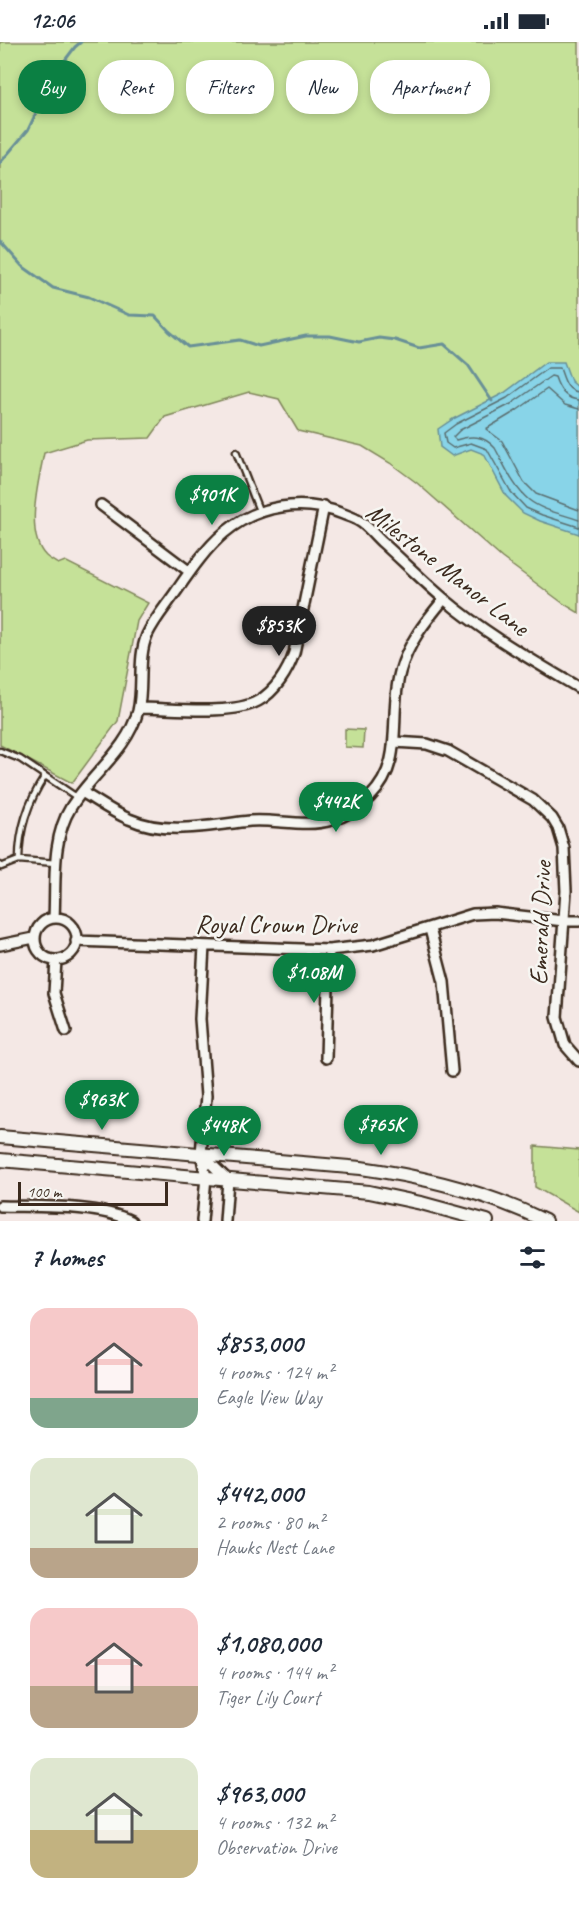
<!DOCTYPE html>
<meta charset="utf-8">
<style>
:root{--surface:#fff;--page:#f6f6f7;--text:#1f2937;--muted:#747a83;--accent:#0b8043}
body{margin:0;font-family:Caveat,sans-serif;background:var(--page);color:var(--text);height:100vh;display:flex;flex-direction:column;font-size:22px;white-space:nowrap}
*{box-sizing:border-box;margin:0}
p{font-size:20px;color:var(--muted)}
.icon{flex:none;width:33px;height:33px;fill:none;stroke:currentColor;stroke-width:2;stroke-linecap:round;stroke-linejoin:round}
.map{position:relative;height:1179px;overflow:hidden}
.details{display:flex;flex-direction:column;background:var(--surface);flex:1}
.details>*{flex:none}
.hud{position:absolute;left:18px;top:18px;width:543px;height:54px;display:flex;gap:12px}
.scale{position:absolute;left:18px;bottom:15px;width:150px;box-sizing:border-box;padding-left:6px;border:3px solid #3b2a1e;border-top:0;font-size:16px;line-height:21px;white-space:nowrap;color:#3b2a1e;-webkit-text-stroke:4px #f6f6f2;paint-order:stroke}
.price{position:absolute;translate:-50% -51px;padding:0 14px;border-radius:21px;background:var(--accent);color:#fff;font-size:20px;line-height:39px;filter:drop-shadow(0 2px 3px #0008)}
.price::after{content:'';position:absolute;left:50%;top:36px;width:18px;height:14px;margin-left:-9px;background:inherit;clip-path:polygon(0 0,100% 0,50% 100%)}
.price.active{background:#222;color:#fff}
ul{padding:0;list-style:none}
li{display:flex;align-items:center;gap:18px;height:150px;padding:0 30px}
li span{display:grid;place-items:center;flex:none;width:168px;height:120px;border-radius:18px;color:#555}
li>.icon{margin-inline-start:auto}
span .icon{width:72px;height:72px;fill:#fffc;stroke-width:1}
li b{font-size:26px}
h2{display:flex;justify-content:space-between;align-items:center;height:72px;padding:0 30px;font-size:26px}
.pill{padding:0 21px;border-radius:24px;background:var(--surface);box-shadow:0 3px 9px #0003;font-size:21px;line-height:54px}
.pill.active{background:var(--accent);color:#fff}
.status{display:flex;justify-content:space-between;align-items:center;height:42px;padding:0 30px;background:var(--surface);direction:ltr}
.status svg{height:16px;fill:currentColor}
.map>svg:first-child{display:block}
</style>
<div class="status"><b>12:06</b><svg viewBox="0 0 49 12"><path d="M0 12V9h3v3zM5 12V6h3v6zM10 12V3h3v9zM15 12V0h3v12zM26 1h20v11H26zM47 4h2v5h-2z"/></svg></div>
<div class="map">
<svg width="579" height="1179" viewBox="0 0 579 1179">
<rect width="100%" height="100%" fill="#f4e8e5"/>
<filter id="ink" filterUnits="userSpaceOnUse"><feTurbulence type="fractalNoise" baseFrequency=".0167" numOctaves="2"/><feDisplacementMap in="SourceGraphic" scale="12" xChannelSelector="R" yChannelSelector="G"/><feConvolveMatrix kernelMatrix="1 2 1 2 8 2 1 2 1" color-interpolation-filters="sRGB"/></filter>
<g filter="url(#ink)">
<path fill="#c5e198" stroke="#80865b" stroke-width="1.5" d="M 0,0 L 579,0 L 579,571 L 564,562 L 502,516 L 417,441 L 390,421 L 362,404 L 298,389 L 279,357 L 249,350 L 165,375 L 150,396 L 87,398 L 44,411 C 39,438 24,492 46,514 C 49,517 54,519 58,522 L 65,519 L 148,561 L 137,579 L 118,679 L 72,741 L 0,703 Z
M 345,687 L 364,688 L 363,706 L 345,705 Z
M 535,1104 L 579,1108 L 579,1170 L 535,1145 Z"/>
<path fill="#88d4e8" stroke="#699097" stroke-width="1.5" d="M 546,320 L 564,320 L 571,339 L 579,346 L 579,492 L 540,479 L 523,471 L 506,454 L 484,412 L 471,407 L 452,414 L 440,405 L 438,387 L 453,377 L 504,351 Z"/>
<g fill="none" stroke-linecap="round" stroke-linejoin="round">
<path stroke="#5a6e6f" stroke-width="1.5" d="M 579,350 C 566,349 564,337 560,326 L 548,326 L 507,356 L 456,382 L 444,391 L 446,401 L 453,406 L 471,401 L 487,407 L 511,450 L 526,466 L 542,473 L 579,485
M 579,358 C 565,357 559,347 555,335 L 551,334 L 511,362 L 460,388 L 453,395 L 456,398 C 471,393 484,393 495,406 C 505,424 513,445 529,458 C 543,469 563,472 579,478
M 579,367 L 565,363 L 547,347 L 516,369 L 486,387 L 502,399 L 524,440 L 536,452 L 579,468"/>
<path stroke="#699097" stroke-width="3" d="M 0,121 L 28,88 L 37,69 L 44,46 L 75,5 L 81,0
M 0,199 L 22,224 L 53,246 L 89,255 L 129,273 L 155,274 L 169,289 L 188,305 L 240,298 L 259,304 L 306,294 L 330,294 L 359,300 L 379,296 L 395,298 L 419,306 L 444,302 L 468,323 L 492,359"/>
<g stroke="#3b2a1e" stroke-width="9">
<path id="service" d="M 236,410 L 260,471
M 0,709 L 20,717 L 78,756
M 19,818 C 19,786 28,760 45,734
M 0,823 L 1,825 L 19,818 L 56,821"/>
</g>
<g stroke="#3b2a1e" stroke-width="14">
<path id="minor" d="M 101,463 L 190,530
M 139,666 C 171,666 231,674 258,659 C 275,650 288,629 294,611 L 324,464
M 394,700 L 427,702 L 448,709 L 533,758 L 552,776 L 558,786 L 564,806 L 566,849 L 557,975 L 565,1003 L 579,1019
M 82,750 C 97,759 112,770 129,777 C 167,794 210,783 250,779 C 277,777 305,786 332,778 C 347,774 359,766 370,755 C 406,719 388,675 400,630 C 408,601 425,580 444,557
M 54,876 C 56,840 51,797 71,765 C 92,731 127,709 138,669 C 144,644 137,617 147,593 C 154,578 166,564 175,551 C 189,531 205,507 224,491 C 257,463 303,456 343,472 C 348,474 355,476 359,479 C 368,484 375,494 383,501 C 403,519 422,538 443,556 C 484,591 532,618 579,646
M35 897a21 21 0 1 1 42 0a21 21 0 1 1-42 0Z
M 430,887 L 444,940 L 452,1029
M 76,899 L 329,908 L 373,903 L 473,872 L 495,871 L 564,879 L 579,879
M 0,903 L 34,896
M 56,918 L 54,951 L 66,989
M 326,1016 L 329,908
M 201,1112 L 228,1138 L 225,1179
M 0,1164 C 38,1165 98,1162 131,1179
M 202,1179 L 206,1135 L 201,1112 L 206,1054 L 200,977 L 204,904"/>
</g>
<g stroke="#3b2a1e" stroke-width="16">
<path id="tertiary" d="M 0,1095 L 361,1126 C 426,1135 487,1150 545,1179
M 0,1118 L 369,1150 L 421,1161 L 487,1179"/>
</g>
<use href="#service" stroke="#f6f6f2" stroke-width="4.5"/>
<use href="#minor" stroke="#f6f6f2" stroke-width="9"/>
<use href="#tertiary" stroke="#f6f6f2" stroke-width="12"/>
</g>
</g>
<g text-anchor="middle" stroke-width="5" stroke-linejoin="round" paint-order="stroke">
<g font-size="26" fill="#3b2a1e" stroke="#f6f6f2">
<text transform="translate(448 527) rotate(38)" y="9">Milestone Manor Lane</text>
<text transform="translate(540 881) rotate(-88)" y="9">Emerald Drive</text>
<text x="276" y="891">Royal Crown Drive</text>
</g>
</g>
</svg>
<div class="scale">100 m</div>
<b class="price" style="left:212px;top:484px">$901K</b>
<b class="price active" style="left:279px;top:615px">$853K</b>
<b class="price" style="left:336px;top:791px">$442K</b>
<b class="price" style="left:314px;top:962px">$1.08M</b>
<b class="price" style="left:102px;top:1089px">$963K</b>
<b class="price" style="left:381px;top:1114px">$765K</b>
<b class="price" style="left:224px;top:1115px">$448K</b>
<div class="hud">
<a class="pill active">Buy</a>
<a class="pill">Rent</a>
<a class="pill">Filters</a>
<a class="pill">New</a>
<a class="pill">Apartment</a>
</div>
</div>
<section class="details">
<h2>7 homes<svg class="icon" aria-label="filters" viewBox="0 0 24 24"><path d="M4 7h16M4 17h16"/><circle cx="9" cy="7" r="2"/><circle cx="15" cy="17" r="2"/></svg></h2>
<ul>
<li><span style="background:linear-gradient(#f6c9c9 75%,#7fa58c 0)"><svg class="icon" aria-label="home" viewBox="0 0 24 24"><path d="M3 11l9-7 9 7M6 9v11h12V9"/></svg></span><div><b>$853,000</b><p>4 rooms · 124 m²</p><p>Eagle View Way</p></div></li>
<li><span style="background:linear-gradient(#dfe7d0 75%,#b9a48a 0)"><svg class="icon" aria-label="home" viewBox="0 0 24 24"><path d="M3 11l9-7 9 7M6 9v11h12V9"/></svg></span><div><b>$442,000</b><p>2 rooms · 80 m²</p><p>Hawks Nest Lane</p></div></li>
<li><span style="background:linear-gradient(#f6c9c9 65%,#b9a48a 0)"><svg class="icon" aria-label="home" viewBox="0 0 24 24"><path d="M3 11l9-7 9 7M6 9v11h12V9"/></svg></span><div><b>$1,080,000</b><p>4 rooms · 144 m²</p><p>Tiger Lily Court</p></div></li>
<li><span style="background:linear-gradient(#dfe7d0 60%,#c2b280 0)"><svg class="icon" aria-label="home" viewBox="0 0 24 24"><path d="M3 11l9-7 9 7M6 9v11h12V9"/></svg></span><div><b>$963,000</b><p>4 rooms · 132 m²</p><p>Observation Drive</p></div></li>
</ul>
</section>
